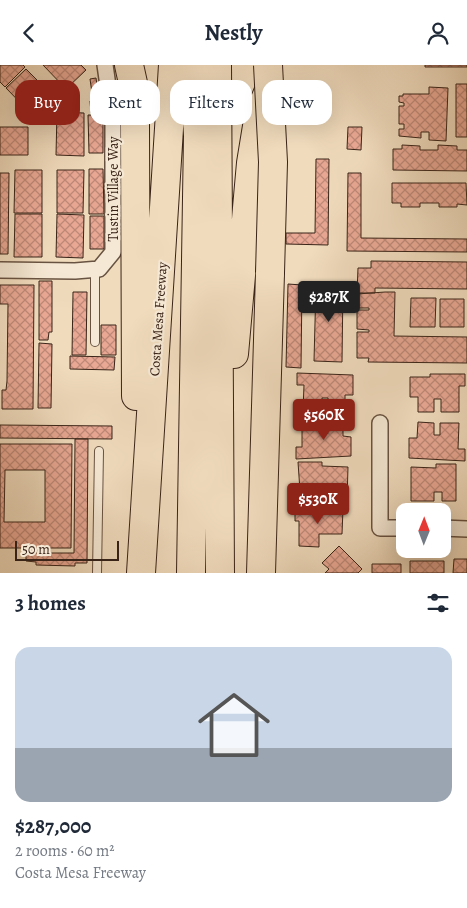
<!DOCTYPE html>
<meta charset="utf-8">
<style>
:root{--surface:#fff;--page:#f2f2f3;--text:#1f2937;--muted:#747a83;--accent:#8f2418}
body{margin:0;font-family:Alegreya,serif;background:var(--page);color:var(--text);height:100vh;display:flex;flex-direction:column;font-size:19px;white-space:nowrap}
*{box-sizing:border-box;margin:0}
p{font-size:16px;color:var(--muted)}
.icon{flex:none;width:28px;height:28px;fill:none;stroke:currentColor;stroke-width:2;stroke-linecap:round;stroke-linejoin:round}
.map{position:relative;height:508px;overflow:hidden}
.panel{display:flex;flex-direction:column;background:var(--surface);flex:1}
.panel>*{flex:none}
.hud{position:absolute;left:15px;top:15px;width:438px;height:45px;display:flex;gap:10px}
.needle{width:32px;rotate:1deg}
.controls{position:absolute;left:396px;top:438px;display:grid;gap:10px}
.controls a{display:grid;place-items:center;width:55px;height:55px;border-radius:10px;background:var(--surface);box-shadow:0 5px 20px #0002;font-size:25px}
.scale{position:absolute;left:15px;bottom:12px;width:104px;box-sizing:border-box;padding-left:5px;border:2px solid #3a2418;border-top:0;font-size:14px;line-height:18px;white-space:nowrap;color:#3a2418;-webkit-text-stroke:4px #f5e8d4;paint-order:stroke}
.price{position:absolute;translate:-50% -42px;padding:0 11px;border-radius:5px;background:var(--accent);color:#fff;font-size:16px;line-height:32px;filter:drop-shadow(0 1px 2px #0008)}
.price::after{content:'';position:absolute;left:50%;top:30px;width:15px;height:11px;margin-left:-8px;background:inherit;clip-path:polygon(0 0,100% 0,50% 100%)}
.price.active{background:#222;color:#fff}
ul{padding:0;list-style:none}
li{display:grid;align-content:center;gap:10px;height:265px;padding:0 15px}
li span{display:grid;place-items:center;height:155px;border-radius:15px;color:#555}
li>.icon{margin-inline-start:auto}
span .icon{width:90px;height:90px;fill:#fffc;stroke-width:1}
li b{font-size:21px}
h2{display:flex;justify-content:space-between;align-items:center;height:60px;padding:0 15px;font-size:21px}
.pill{padding:0 18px;border-radius:15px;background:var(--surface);box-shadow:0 5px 20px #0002;font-size:18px;line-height:45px}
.pill.active{background:var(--accent);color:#fff}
header{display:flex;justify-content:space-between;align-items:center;height:65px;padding:0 15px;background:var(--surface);font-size:22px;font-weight:700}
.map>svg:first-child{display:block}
</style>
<header><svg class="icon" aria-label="back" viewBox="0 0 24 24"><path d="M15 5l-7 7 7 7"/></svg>Nestly<svg class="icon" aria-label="person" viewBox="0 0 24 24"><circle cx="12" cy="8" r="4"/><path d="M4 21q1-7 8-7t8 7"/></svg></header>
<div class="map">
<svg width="467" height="508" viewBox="0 0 467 508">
<defs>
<pattern id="building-cross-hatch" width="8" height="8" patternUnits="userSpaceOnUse" patternTransform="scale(1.25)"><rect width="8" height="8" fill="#e9a894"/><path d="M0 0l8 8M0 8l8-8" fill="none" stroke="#be8978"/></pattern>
</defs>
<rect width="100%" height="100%" fill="#f0dbbd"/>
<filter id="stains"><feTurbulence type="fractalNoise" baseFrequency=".004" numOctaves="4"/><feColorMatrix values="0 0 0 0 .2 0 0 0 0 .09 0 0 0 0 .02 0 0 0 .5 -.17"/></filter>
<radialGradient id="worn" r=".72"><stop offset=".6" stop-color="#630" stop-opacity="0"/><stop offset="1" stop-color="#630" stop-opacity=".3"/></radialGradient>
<path fill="url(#building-cross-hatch)" stroke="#3a2418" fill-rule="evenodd" d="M 0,0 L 23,0 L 25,2 L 5,22 L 0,17 Z
M 43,0 L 81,0 L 86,5 L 66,24 Z
M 425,0 L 467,0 L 467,2 L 425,2 Z
M 26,4 L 56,34 L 36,54 L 6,23 Z
M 96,13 L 98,27 L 92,28 L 90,14 Z
M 456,19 L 467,19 L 467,72 L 456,72 Z
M 429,22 L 448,23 L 446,76 L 429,75 L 429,67 L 421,67 L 421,73 L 399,71 L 399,64 L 404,64 L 404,59 L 399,59 L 399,41 L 404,41 L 404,38 L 399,37 L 399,31 L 403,31 L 403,29 L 429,29 Z
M 99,35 L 100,48 L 91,48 L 90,36 Z
M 57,47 L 84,48 L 84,91 L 56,90 Z
M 88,50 L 103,50 L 103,88 L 89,88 Z
M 0,62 L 28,62 L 28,90 L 0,90 Z
M 348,62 L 362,62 L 361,85 L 347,84 Z
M 402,80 L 420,81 L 420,85 L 438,85 L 438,80 L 457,81 L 457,85 L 467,85 L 467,106 L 393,105 L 393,84 L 402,84 Z
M 316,94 L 329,94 L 328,180 L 286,179 L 286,168 L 315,168 Z
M 89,104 L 103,104 L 104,149 L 89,149 Z
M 15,105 L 42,105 L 42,148 L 14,148 Z
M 57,105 L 84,105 L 83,148 L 57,148 Z
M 0,108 L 9,108 L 8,189 L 0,189 Z
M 348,108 L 361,108 L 361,173 L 467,174 L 467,187 L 347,186 Z
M 392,118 L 466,118 L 467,140 L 457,139 L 457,142 L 439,142 L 439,138 L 420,138 L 420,142 L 401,142 L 401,138 L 392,138 Z
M 15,149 L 42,149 L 42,192 L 14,192 Z
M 57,149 L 84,150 L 83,193 L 56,192 Z
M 90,151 L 104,151 L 104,184 L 90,184 Z
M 371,196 L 467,197 L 467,224 L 375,223 L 375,228 L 357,228 L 358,203 L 371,203 Z
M 39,216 L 52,216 L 52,267 L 49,267 L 48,275 L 39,275 Z
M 288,219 L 302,220 L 301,303 L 286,302 Z
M 316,219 L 343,220 L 342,297 L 314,296 Z
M 0,220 L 34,220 L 33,344 L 2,344 L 2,325 L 6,325 L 7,316 L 8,239 L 0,239 Z
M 73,227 L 87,227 L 86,290 L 72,290 Z
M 385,227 L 395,227 L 394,271 L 467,272 L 467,298 L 368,297 L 369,293 L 357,293 L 357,267 L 369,267 L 369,265 L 357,264 L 357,245 L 369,245 L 369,243 L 357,243 L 357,229 Z
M 411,233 L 436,233 L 435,262 L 410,262 Z
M 440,234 L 464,234 L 464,262 L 440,262 Z
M 101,260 L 116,260 L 116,290 L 101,290 Z
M 39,278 L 52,279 L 51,343 L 38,343 Z
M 70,291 L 115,292 L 114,305 L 70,304 Z
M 297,308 L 353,310 L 353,330 L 345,330 L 345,346 L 328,346 L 328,333 L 322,333 L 322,345 L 303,345 L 304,320 L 297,320 Z
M 430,309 L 465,309 L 465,321 L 459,321 L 459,347 L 441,347 L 441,334 L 434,334 L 434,347 L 418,347 L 418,332 L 410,332 L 410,312 L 430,312 Z
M 302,356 L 320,356 L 320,369 L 327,369 L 327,356 L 343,356 L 343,371 L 351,372 L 351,391 L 296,394 L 296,382 L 302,382 Z
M 418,357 L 434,358 L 434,370 L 440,370 L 440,358 L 459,358 L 458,384 L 465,384 L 465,396 L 409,393 L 409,373 L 417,373 Z
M 0,360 L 112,361 L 112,374 L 0,373 Z
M 75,374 L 88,374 L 87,498 L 75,498 L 75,501 L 36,500 L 36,497 L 26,496 L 26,488 L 74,488 Z
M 0,379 L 72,379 L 71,483 L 0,483 ZM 5,405 L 45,405 L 45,457 L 4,457 Z
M 298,397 L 322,397 L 322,401 L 348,402 L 347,435 L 325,435 L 325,424 L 319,424 L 319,435 L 297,433 L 298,426 L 300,426 Z
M 436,399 L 456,399 L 456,436 L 442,436 L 442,427 L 434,427 L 434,436 L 411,436 L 411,402 L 436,403 Z
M 295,444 L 343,444 L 342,469 L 319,469 L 319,482 L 299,481 L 299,456 L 295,456 Z
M 339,481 L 362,504 L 358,508 L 325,508 L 329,504 L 322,498 Z
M 454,494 L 467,494 L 467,508 L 453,508 Z
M 410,496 L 444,496 L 444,508 L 410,508 Z
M 372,499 L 401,499 L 401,508 L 372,508 Z"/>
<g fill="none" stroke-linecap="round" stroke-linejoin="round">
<g stroke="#685241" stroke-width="10">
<path id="lane" d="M 95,277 L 95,204
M 97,508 L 99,386"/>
</g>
<g stroke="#685241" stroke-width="18">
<path id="street" d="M 0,205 L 75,206 L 99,204 L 113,187 L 113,56 L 105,0
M 380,358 L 380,463 L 405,463
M 442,463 L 467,464"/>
</g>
<g stroke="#3a2418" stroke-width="30">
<path id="highway" d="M 129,0 L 133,18 L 135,60 L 136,331
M 191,0 L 196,34 L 198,71 L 191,508
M 217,0 L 220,508
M 234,289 L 251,98 L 259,49 L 270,23
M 141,508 L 173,0
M 261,508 L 270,208"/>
</g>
<use href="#lane" stroke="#f5e8d4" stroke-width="8"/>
<use href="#street" stroke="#f5e8d4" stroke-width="15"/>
<use href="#highway" stroke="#f0dbbd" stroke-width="28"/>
<g stroke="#3a2418" stroke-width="30" stroke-linecap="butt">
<path id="highway-bridge" d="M 268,0 L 273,97 L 270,208"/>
</g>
<use href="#highway-bridge" stroke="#f0dbbd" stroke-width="28"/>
</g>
<g text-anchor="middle" stroke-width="4.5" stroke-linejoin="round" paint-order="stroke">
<g font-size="14" fill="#3a2418" stroke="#f5e8d4">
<text transform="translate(113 124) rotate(-90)" y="5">Tustin Village Way</text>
<text transform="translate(158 254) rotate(-86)" y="5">Costa Mesa Freeway</text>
</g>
</g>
<rect width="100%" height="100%" filter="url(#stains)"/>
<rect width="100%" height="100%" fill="url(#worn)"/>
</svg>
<div class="controls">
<a><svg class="needle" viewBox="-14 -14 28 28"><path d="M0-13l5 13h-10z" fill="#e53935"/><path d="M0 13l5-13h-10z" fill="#747a83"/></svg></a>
</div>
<div class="scale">50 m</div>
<b class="price active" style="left:329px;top:258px">$287K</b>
<b class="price" style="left:324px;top:376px">$560K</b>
<b class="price" style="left:318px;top:460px">$530K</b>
<div class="hud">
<a class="pill active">Buy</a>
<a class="pill">Rent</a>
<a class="pill">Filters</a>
<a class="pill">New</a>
</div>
</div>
<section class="panel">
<h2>3 homes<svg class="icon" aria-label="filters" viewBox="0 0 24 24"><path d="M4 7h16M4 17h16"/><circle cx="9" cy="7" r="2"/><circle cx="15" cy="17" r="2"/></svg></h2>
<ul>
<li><span style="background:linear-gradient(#c9d6e8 65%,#9aa5b1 0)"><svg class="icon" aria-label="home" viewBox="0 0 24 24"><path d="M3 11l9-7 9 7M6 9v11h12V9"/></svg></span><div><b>$287,000</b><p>2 rooms · 60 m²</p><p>Costa Mesa Freeway</p></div></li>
</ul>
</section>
